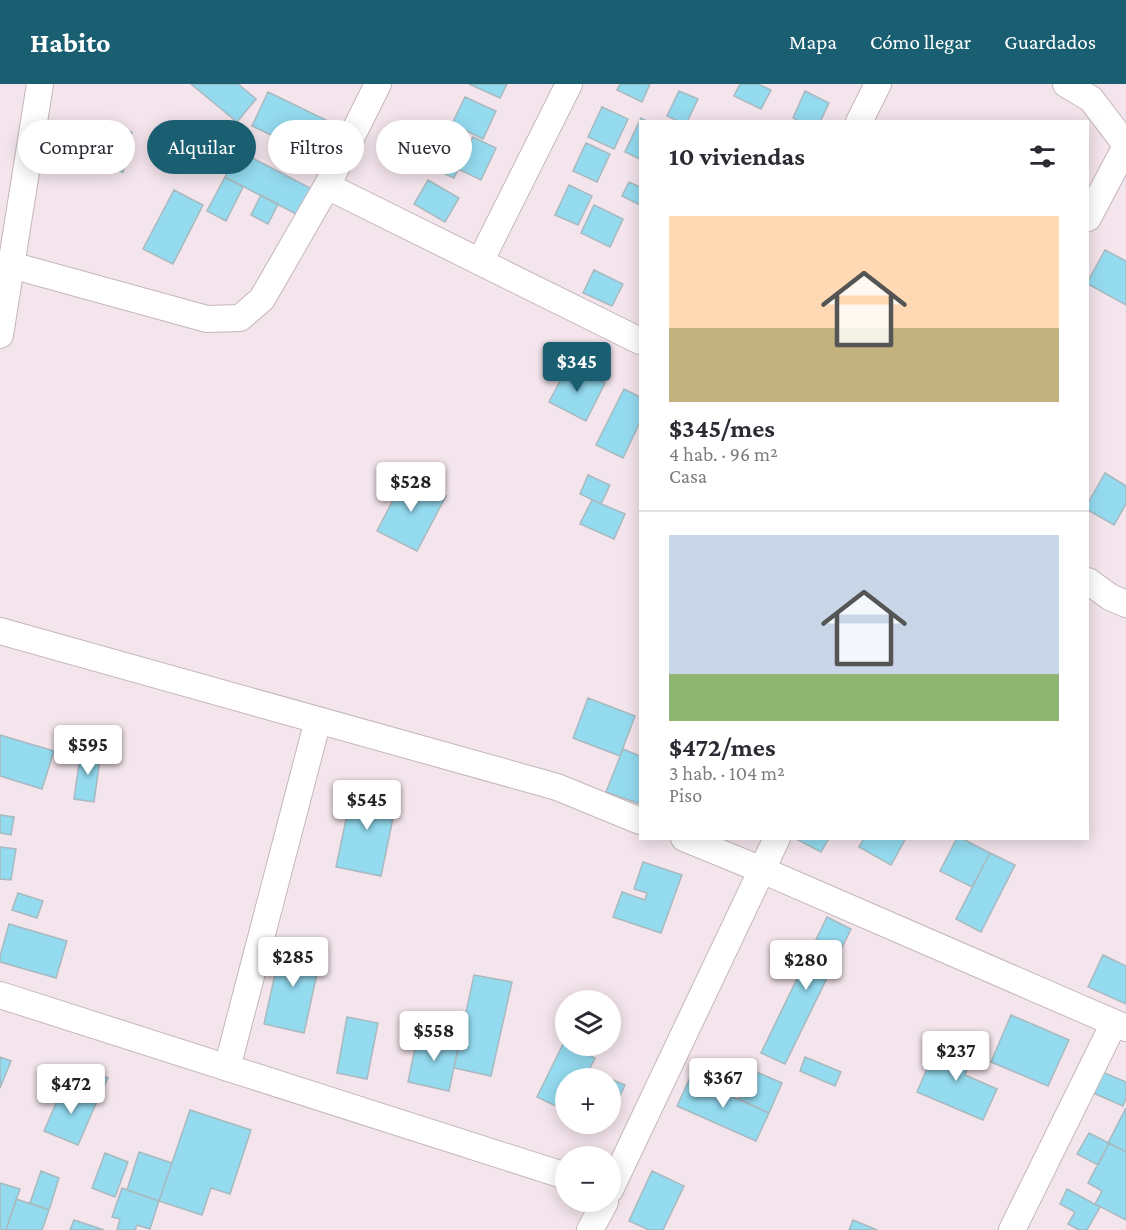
<!DOCTYPE html>
<html lang="es">
<meta charset="utf-8">
<style>
:root{--surface:#fff;--page:#f2f2f3;--text:#2b2b33;--muted:#7c7c81;--line:#e1e1e2;--accent:#1a5f71}
body{margin:0;font-family:"Crimson Pro",serif;background:var(--page);color:var(--text);height:100vh;display:flex;flex-direction:column;font-size:22px;white-space:nowrap}
*{box-sizing:border-box;margin:0}
p{font-size:20px;color:var(--muted)}
.icon{flex:none;width:33px;height:33px;fill:none;stroke:currentColor;stroke-width:2;stroke-linecap:round;stroke-linejoin:round}
.map{position:relative;flex:1;overflow:hidden}
.side{position:absolute;left:639px;top:36px;width:450px;height:720px;display:flex;flex-direction:column;background:var(--surface);border-radius:0px;box-shadow:0 3px 15px #0003}
.side>*{flex:none}
.banner{position:absolute;left:18px;top:36px;width:531px;height:54px;display:flex;gap:12px}
.buttons{position:absolute;left:555px;top:906px;display:grid;gap:12px}
.buttons a{display:grid;place-items:center;width:66px;height:66px;border-radius:50%;background:var(--surface);box-shadow:0 3px 15px #0003;font-size:30px}
.price{position:absolute;translate:-50% -51px;padding:0 14px;border-radius:6px;background:#fff;color:#222;font-size:20px;line-height:39px;filter:drop-shadow(0 2px 3px #0008)}
.price::after{content:'';position:absolute;left:50%;top:36px;width:18px;height:14px;margin-left:-9px;background:inherit;clip-path:polygon(0 0,100% 0,50% 100%)}
.price.current{background:var(--accent);color:#fff}
ul{padding:0;list-style:none}
li{display:grid;align-content:center;gap:12px;height:318px;padding:0 30px}
li+li{border-top:2px solid var(--line)}
li span{display:grid;place-items:center;height:186px;border-radius:0px;color:#555}
li>.icon{margin-inline-start:auto}
span .icon{width:108px;height:108px;fill:#fffc;stroke-width:1}
li b{font-size:26px}
h2{display:flex;justify-content:space-between;align-items:center;height:72px;padding:0 30px;font-size:26px}
.chip{padding:0 21px;border-radius:27px;background:var(--surface);box-shadow:0 3px 15px #0003;font-size:21px;line-height:54px}
.chip.current{background:var(--accent);color:#fff}
header{display:flex;align-items:center;gap:36px;box-sizing:border-box;height:84px;padding:0 30px;background:var(--accent);color:#fff}
header strong{font-size:28px}
nav{display:flex;gap:33px;margin-inline-start:auto;font-size:21px}
.map>svg:first-child{display:block}
</style>
<header>
<strong>Habito</strong>
<nav><a>Mapa</a><a>Cómo llegar</a><a>Guardados</a></nav>
</header>
<div class="map">
<svg width="1126" height="1146" viewBox="0 0 1126 1146">
<rect width="100%" height="100%" fill="#f4e4ec"/>
<path fill="#94dbf0" stroke="#a8b9bf" stroke-width="1.5" d="M 191,0 L 238,0 L 256,15 L 237,38 Z
M 469,0 L 507,0 L 500,14 Z
M 620,0 L 650,0 L 642,18 L 617,6 Z
M 740,0 L 758,0 L 771,6 L 761,25 L 734,12 Z
M 679,7 L 698,15 L 687,38 L 680,38 L 667,32 Z
M 805,7 L 829,19 L 820,38 L 801,38 L 793,34 Z
M 268,8 L 326,36 L 309,69 L 252,42 Z
M 465,13 L 496,27 L 483,55 L 452,40 Z
M 602,23 L 628,35 L 614,65 L 588,53 Z
M 641,34 L 648,38 L 640,38 L 640,75 L 625,68 Z
M 103,41 L 132,48 L 123,88 L 93,81 Z
M 230,43 L 247,52 L 229,85 L 183,61 L 190,48 L 219,63 Z
M 473,53 L 496,64 L 481,96 L 458,85 Z
M 586,59 L 610,70 L 597,98 L 573,87 Z
M 436,65 L 462,77 L 454,94 L 427,82 Z
M 239,67 L 314,106 L 300,132 L 225,93 Z
M 225,93 L 243,103 L 226,137 L 207,127 Z
M 428,96 L 459,114 L 445,138 L 414,120 Z
M 629,98 L 640,103 L 640,121 L 622,112 Z
M 569,101 L 592,112 L 578,141 L 555,131 Z
M 174,106 L 203,121 L 173,180 L 143,165 Z
M 261,111 L 278,120 L 268,140 L 251,131 Z
M 594,121 L 623,135 L 610,163 L 581,149 Z
M 1105,166 L 1126,177 L 1126,221 L 1088,200 L 1088,197 Z
M 594,186 L 623,200 L 612,222 L 583,209 Z
M 569,280 L 605,299 L 586,337 L 549,318 Z
M 624,305 L 640,313 L 640,338 L 623,374 L 596,361 Z
M 1105,389 L 1126,402 L 1126,420 L 1114,441 L 1088,426 L 1088,419 Z
M 406,391 L 446,412 L 417,467 L 377,447 Z
M 588,391 L 610,401 L 601,420 L 580,410 Z
M 592,416 L 625,430 L 614,455 L 580,440 Z
M 588,614 L 635,632 L 620,672 L 573,654 Z
M 0,651 L 54,667 L 42,705 L 0,692 Z
M 623,665 L 640,672 L 640,720 L 606,708 Z
M 81,666 L 101,668 L 94,718 L 74,715 Z
M 353,702 L 398,710 L 381,792 L 336,783 Z
M 0,731 L 14,733 L 11,751 L 0,749 Z
M 799,754 L 829,754 L 821,768 L 798,756 Z
M 864,754 L 906,754 L 891,781 L 859,763 Z
M 957,754 L 961,754 L 990,769 L 972,803 L 940,787 Z
M 0,763 L 16,765 L 11,796 L 0,795 Z
M 990,769 L 1015,781 L 981,848 L 956,835 Z
M 643,778 L 682,791 L 661,849 L 613,833 L 622,808 L 645,816 L 647,809 L 634,805 Z
M 18,809 L 43,817 L 37,834 L 12,826 Z
M 827,833 L 851,845 L 785,980 L 761,969 Z
M 9,840 L 67,857 L 56,894 L 0,878 L 0,872 Z
M 282,859 L 322,867 L 304,949 L 264,940 Z
M 1103,871 L 1126,882 L 1126,920 L 1088,903 Z
M 474,891 L 512,898 L 491,992 L 454,984 Z
M 1011,931 L 1069,956 L 1048,1002 L 991,978 Z
M 347,933 L 378,939 L 367,995 L 337,989 Z
M 418,950 L 459,959 L 449,1007 L 408,998 Z
M 940,955 L 974,970 L 965,991 L 997,1005 L 983,1036 L 917,1008 Z
M 564,958 L 566,962 L 570,962 L 595,974 L 585,994 L 566,994 L 566,1027 L 537,1013 Z
M 0,973 L 11,977 L 0,1004 Z
M 805,973 L 841,988 L 835,1002 L 800,987 Z
M 89,986 L 108,994 L 98,1015 L 80,1008 Z
M 752,986 L 782,999 L 769,1029 L 739,1015 Z
M 1100,987 L 1126,998 L 1126,1015 L 1123,1022 L 1091,1008 Z
M 690,994 L 769,1029 L 756,1057 L 677,1022 Z
M 610,995 L 625,1001 L 610,1033 Z
M 64,1001 L 98,1015 L 78,1061 L 44,1047 Z
M 1126,1024 L 1126,1068 L 1108,1059 Z
M 190,1026 L 251,1046 L 230,1110 L 211,1104 L 202,1131 L 159,1117 Z
M 1089,1049 L 1109,1059 L 1098,1081 L 1077,1070 Z
M 1109,1059 L 1126,1068 L 1126,1136 L 1095,1120 L 1102,1107 L 1088,1099 Z
M 139,1068 L 172,1079 L 159,1117 L 127,1106 Z
M 105,1069 L 128,1078 L 115,1113 L 92,1104 Z
M 41,1087 L 59,1094 L 49,1126 L 30,1119 Z
M 652,1087 L 684,1102 L 663,1146 L 649,1146 L 629,1137 Z
M 0,1099 L 20,1105 L 6,1146 L 0,1146 Z
M 122,1104 L 159,1117 L 150,1145 L 137,1141 L 135,1146 L 117,1146 L 120,1135 L 112,1133 Z
M 1067,1105 L 1100,1123 L 1087,1146 L 1079,1146 L 1068,1140 L 1075,1128 L 1060,1120 Z
M 16,1115 L 49,1126 L 42,1146 L 6,1146 Z
M 74,1136 L 104,1146 L 70,1146 Z
M 853,1136 L 877,1146 L 849,1146 Z"/>
<g fill="none" stroke-linecap="round" stroke-linejoin="round">
<g stroke="#c5b6bd" stroke-width="28">
<path id="minor" d="M 1066,0 L 1091,15 L 1126,61
M 859,38 L 878,0
M 327,102 L 640,257
M 1088,134 L 1126,62
M 480,178 L 569,0
M 11,181 L 207,235 L 240,234 L 262,215 L 327,102 L 378,0
M 0,251 L 40,0
M 1088,497 L 1110,513 L 1126,520
M 0,547 L 557,703 L 640,737
M 684,754 L 762,786 L 1126,944
M 0,911 L 566,1092
M 227,984 L 318,636
M 610,1106 L 777,754
M 590,1146 L 605,1118
M 1012,1146 L 1114,939"/>
</g>
<use href="#minor" stroke="#fff" stroke-width="26"/>
</g>
</svg>
<div class="buttons">
<a><svg class="icon" aria-label="layers" viewBox="0 0 24 24"><path d="M12 4l9 5-9 5-9-5zM3 14l9 5 9-5"/></svg></a>
<a>+</a>
<a>−</a>
</div>
<b class="price current" style="left:577px;top:309px">$345</b>
<b class="price" style="left:411px;top:429px">$528</b>
<b class="price" style="left:88px;top:692px">$595</b>
<b class="price" style="left:367px;top:747px">$545</b>
<b class="price" style="left:293px;top:904px">$285</b>
<b class="price" style="left:806px;top:907px">$280</b>
<b class="price" style="left:434px;top:978px">$558</b>
<b class="price" style="left:956px;top:998px">$237</b>
<b class="price" style="left:723px;top:1025px">$367</b>
<b class="price" style="left:71px;top:1031px">$472</b>
<div class="banner">
<a class="chip">Comprar</a>
<a class="chip current">Alquilar</a>
<a class="chip">Filtros</a>
<a class="chip">Nuevo</a>
</div>
<section class="side">
<h2>10 viviendas<svg class="icon" aria-label="filters" viewBox="0 0 24 24"><path d="M4 7h16M4 17h16"/><circle cx="9" cy="7" r="2"/><circle cx="15" cy="17" r="2"/></svg></h2>
<ul>
<li><span style="background:linear-gradient(#ffd9b3 60%,#c2b280 0)"><svg class="icon" aria-label="home" viewBox="0 0 24 24"><path d="M3 11l9-7 9 7M6 9v11h12V9"/></svg></span><div><b>$345/mes</b><p>4 hab. · 96 m²</p><p>Casa</p></div></li>
<li><span style="background:linear-gradient(#c9d6e8 75%,#8fb573 0)"><svg class="icon" aria-label="home" viewBox="0 0 24 24"><path d="M3 11l9-7 9 7M6 9v11h12V9"/></svg></span><div><b>$472/mes</b><p>3 hab. · 104 m²</p><p>Piso</p></div></li>
</ul>
</section>
</div>
